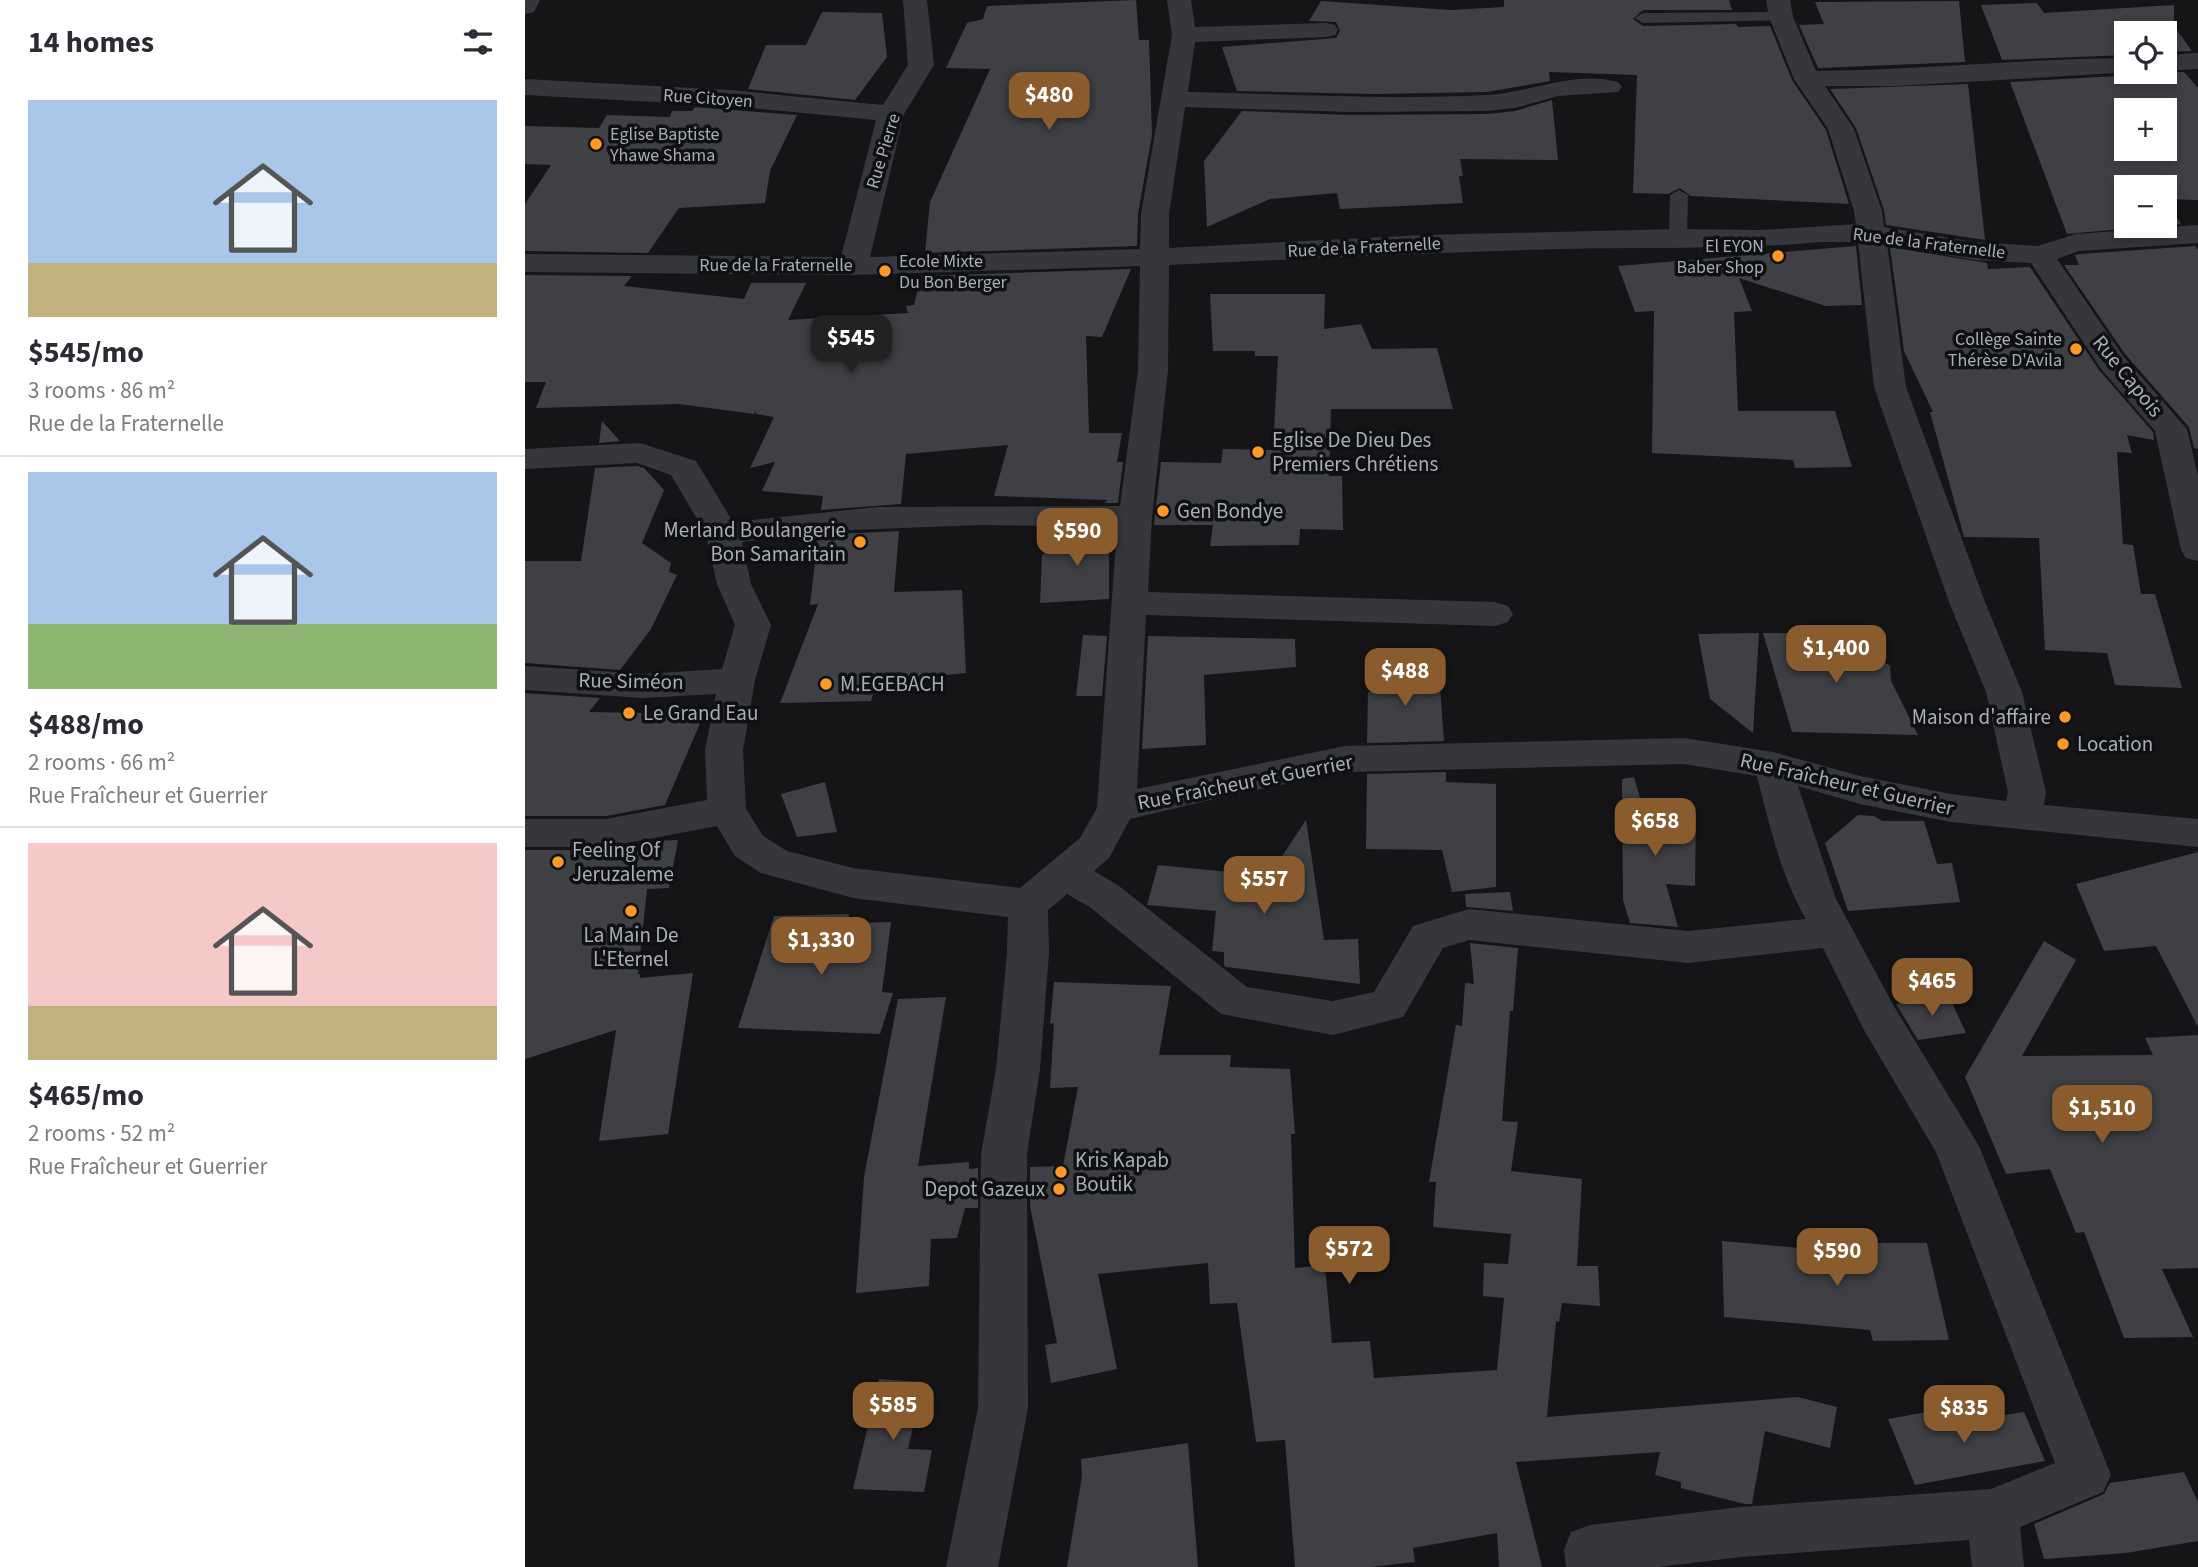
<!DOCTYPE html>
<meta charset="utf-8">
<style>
:root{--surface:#fff;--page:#f7f7f7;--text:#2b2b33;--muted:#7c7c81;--line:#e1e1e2;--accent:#8a5c2d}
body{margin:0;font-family:"Source Sans 3",sans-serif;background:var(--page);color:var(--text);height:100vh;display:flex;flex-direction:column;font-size:26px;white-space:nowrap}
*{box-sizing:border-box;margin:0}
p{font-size:23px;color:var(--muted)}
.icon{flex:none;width:38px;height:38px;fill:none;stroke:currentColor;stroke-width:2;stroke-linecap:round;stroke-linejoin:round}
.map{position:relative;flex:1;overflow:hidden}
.sheet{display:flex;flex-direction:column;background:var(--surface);width:525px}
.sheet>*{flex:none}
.controls{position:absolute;left:1589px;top:21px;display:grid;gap:14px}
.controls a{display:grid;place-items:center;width:63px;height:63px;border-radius:0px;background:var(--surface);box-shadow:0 4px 10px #0003;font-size:35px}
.price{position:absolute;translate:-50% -60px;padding:0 16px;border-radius:14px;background:var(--accent);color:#fff;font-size:23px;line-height:46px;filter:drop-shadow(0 2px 4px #0008)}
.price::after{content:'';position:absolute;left:50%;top:42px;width:21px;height:16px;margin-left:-10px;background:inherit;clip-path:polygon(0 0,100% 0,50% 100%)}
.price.active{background:#222;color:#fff}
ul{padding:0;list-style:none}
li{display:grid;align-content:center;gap:14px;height:371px;padding:0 28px}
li+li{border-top:2px solid var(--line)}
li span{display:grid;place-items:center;height:217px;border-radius:0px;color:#555}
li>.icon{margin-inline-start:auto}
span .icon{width:126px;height:126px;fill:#fffc;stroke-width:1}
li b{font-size:30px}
h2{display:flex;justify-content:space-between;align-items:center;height:84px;padding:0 28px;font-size:30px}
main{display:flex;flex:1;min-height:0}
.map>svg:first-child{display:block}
</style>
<main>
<section class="sheet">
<h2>14 homes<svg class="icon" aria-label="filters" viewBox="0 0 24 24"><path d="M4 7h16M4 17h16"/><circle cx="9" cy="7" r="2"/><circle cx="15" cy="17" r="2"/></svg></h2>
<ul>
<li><span style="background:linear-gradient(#a9c7e8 75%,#c2b280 0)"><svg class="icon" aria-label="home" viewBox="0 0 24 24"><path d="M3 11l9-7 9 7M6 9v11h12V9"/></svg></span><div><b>$545/mo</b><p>3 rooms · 86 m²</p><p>Rue de la Fraternelle</p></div></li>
<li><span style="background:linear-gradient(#a9c7e8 70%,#8fb573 0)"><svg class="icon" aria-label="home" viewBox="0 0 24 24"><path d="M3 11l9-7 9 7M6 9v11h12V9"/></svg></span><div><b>$488/mo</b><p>2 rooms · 66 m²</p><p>Rue Fraîcheur et Guerrier</p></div></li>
<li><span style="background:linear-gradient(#f6c9c9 75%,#c2b280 0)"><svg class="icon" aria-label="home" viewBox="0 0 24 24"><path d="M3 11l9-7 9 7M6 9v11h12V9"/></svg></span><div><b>$465/mo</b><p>2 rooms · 52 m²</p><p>Rue Fraîcheur et Guerrier</p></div></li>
</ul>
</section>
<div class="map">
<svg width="1673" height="1567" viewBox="0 0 1673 1567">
<rect width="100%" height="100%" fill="#151517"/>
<path fill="#3f4044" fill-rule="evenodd" d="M 611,0 L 614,40 L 624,40 L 627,135 L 613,214 L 612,246 L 400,253 L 405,202 L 465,69 L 421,68 L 442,23 L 458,19 L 462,6 Z
M 979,0 L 1204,0 L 1207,10 L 1118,10 L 1108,19 L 1118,26 L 1211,24 L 1213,27 L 1245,26 L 1267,80 L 1301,130 L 1324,204 L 1166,196 L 1155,188 L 1143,194 L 1108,193 L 1112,75 L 1024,72 L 1025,81 L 962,92 L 850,94 L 712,91 L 697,47 L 811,38 L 815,31 L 811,22 L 784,21 L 796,1 L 926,10 L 979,7 Z
M 1434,1 L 1440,62 L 1293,68 L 1274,25 L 1299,24 L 1290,2 Z
M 1512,3 L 1519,13 L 1649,5 L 1649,26 L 1667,51 L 1640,52 L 1640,33 L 1601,33 L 1601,55 L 1477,60 L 1456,5 Z
M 297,12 L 357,13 L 362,57 L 330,100 L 223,89 L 241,45 L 281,45 Z
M 1612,72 L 1659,72 L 1673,88 L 1673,200 L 1640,199 L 1656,224 L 1640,225 L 1640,187 L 1601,187 L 1601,226 L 1627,226 L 1542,234 L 1485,82 L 1609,75 ZM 1601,110 L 1640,110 L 1640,149 L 1601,149 Z
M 1443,84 L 1460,240 L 1361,225 L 1359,210 L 1331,128 L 1305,89 Z
M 1027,100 L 1033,160 L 935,159 L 938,176 L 934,176 L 938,203 L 815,209 L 812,193 L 745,199 L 682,227 L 679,161 L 717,111 L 824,115 L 963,114 L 990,111 Z
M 170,107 L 272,115 L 245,171 L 240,203 L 154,208 L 123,253 L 0,251 L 0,204 L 26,165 L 0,164 L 0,126 L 74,128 L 82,115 L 145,117 L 147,111 L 167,111 Z
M 1331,246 L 1337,305 L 1301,306 L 1214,278 L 1227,311 L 1209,312 L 1213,411 L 1310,411 L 1327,467 L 1270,468 L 1268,460 L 1127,453 L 1129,311 L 1110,312 L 1093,266 Z
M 1670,246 L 1673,250 L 1673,449 L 1669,448 L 1664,427 L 1600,354 L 1539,265 L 1554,265 L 1550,255 L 1555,254 Z
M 1365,247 L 1462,263 L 1463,269 L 1505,267 L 1574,370 L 1628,432 L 1629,440 L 1602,435 L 1607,453 L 1592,452 L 1598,544 L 1608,545 L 1616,594 L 1630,594 L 1657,688 L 1590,685 L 1582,653 L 1520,650 L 1514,538 L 1439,537 L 1405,412 L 1408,412 L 1379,351 Z
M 606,269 L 577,337 L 561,336 L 564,433 L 597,433 L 592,462 L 598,462 L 593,503 L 579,503 L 583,500 L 469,496 L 483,445 L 381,454 L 376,504 L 296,510 L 298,496 L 237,491 L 250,462 L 225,468 L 249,417 L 231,414 L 231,411 L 229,414 L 154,404 L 11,408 L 21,382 L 0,382 L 0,275 L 107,276 L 99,286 L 219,299 L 226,283 L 281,283 L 263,320 L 383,313 L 381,306 L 389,305 L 396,276 Z
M 685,294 L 800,294 L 799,329 L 836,324 L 847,349 L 912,348 L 928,409 L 806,409 L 804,476 L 817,476 L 818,530 L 775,529 L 774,545 L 685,546 L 688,525 L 629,525 L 636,462 L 696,463 L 698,449 L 748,450 L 753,356 L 730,356 L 730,351 L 688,351 Z
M 77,421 L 95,441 L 74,443 Z
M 112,466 L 119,468 L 139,490 L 117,543 L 146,563 L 144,572 L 152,575 L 126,629 L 95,670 L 0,663 L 0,561 L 56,561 L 70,468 Z
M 548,529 L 584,529 L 584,599 L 515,603 L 517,555 Z
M 374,531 L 369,592 L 437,590 L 441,673 L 352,682 L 346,701 L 255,703 L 293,604 L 285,605 L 293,535 Z
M 1234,633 L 1228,733 L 1185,699 L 1173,634 Z
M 1238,633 L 1338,633 L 1339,647 L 1365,666 L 1366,681 L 1393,735 L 1267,732 Z
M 558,635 L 582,636 L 577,696 L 551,696 Z
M 623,636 L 770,639 L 771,667 L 679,675 L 681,745 L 617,749 Z
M 855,668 L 914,672 L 919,741 L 842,743 L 843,692 L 851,692 Z
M 0,693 L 75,698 L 64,712 L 179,714 L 140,805 L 81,816 L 0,816 Z
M 921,772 L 921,782 L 971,784 L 971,887 L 927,892 L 917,850 L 841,849 L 842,774 Z
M 1109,777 L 1119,811 L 1171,813 L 1170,886 L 1141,884 L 1153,927 L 1105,923 L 1098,900 L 1097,779 Z
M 300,782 L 312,832 L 272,837 L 256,794 Z
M 1333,815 L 1349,816 L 1357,821 L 1399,821 L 1412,864 L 1427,863 L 1435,902 L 1323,911 L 1300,843 Z
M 781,820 L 799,940 L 833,939 L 835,984 L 701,967 L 699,965 L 699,952 L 687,951 L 691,911 L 622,905 L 633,865 L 744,876 Z
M 153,840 L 144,888 L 122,889 L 113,974 L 115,974 L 115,978 L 168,973 L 143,1134 L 74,1141 L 91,1030 L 0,1059 L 0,850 L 81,850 L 125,841 Z
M 1673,852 L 1673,1027 L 1631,946 L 1579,951 L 1551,884 Z
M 985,892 L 988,911 L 941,907 L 940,894 Z
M 324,914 L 323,923 L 366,922 L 357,992 L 368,993 L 355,1034 L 213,1028 L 249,916 Z
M 1519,941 L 1551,960 L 1497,1056 L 1628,1055 L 1620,1038 L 1673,1035 L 1673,1268 L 1637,1269 L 1668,1337 L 1599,1338 L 1559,1232 L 1551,1233 L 1525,1169 L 1481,1174 L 1440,1077 Z
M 945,943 L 993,948 L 988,1011 L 985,1011 L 977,1121 L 993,1122 L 986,1171 L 1057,1179 L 1052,1266 L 1073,1266 L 1075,1306 L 1037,1303 L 1034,1322 L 1031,1321 L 1022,1417 L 1273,1397 L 1312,1407 L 1305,1448 L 1240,1431 L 1227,1504 L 1220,1504 L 1156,1488 L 1156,1482 L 1130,1475 L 1135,1452 L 991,1462 L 1017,1567 L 974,1567 L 972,1533 L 888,1548 L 890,1562 L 845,1567 L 770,1567 L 760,1440 L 731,1442 L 712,1303 L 685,1304 L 683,1263 L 573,1274 L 592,1369 L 526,1383 L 520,1345 L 532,1343 L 505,1206 L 505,1167 L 538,1166 L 553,1087 L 525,1088 L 529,1023 L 525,1024 L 529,982 L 646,986 L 634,1055 L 706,1055 L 705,1067 L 765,1069 L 770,1134 L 766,1134 L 770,1268 L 800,1265 L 807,1343 L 845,1341 L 849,1378 L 972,1370 L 979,1298 L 958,1296 L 959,1263 L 983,1264 L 986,1234 L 908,1227 L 911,1182 L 904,1182 L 931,1025 L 937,1026 L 940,983 L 949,984 Z
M 1424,996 L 1441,1033 L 1393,1040 L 1371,1004 Z
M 421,997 L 393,1166 L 444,1162 L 444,1169 L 453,1168 L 453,1208 L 440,1208 L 432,1238 L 406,1239 L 404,1286 L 331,1293 L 339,1177 L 373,999 Z
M 1197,1241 L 1330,1253 L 1328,1243 L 1402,1243 L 1424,1340 L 1348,1341 L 1345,1330 L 1199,1317 Z
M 354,1379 L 398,1382 L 383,1449 L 407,1450 L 399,1492 L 328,1489 Z
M 1413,1410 L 1419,1424 L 1499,1412 L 1520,1461 L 1390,1485 L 1363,1419 Z
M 663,1443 L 673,1567 L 542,1567 L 557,1476 L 556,1459 Z
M 1659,1472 L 1673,1502 L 1673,1541 L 1601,1553 L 1519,1559 L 1509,1524 L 1579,1494 L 1585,1483 Z"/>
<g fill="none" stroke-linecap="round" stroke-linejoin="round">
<path fill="#35373c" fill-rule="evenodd" d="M 1256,12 L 1264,17 L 1262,20 L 1118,23 L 1110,18 L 1118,13 Z
M 1154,190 L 1163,195 L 1162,238 L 1153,243 L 1144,238 L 1145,195 Z"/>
<path fill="#35373c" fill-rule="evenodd" d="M 378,0 L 402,0 L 409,65 L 379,114 L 345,257 L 615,249 L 616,214 L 647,35 L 642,0 L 666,0 L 670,27 L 801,23 L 810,25 L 813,30 L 810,35 L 801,37 L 670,42 L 663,92 C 762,94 862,100 962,95 C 1006,93 1048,70 1093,82 L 1097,87 L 1093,92 L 1033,96 L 990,108 L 963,111 L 824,112 L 660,107 L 644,214 L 644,248 L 900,235 L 1153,229 L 1235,230 L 1331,224 L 1329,211 L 1303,129 L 1269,79 L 1244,17 L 1241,0 L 1265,0 L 1268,17 L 1291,71 C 1395,70 1498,59 1601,58 L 1601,72 L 1609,72 L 1372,86 L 1300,86 L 1329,129 L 1357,211 L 1359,227 L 1449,242 L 1513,246 L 1551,234 L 1673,225 L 1673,243 L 1554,251 L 1532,259 L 1598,356 L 1662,429 L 1673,476 L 1673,561 L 1661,558 L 1656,550 L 1630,431 L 1576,369 L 1506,263 L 1449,260 L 1362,244 L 1381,387 L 1460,602 L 1497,692 L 1521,792 L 1519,805 L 1673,819 L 1673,847 L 1426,822 L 1335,804 L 1273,786 L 1311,899 L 1370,1008 L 1454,1146 L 1586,1475 L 1578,1492 L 1495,1527 L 1499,1567 L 1447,1567 L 1444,1540 L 1216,1557 L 1133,1567 L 1041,1567 L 1039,1550 L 1046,1532 L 1065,1525 L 1216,1507 L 1466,1489 L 1530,1463 L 1411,1152 L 1339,1030 L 1298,948 L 1163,963 L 944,940 L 918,948 L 878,1017 L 808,1035 L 696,1014 L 566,908 L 542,894 L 523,910 L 524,953 L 515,1069 L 502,1154 L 503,1408 L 473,1567 L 421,1567 L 453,1408 L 456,1154 L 471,1069 L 482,953 L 483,917 L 328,898 L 236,873 L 210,856 L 192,826 L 81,847 L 0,847 L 0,819 L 81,819 L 182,800 L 180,750 L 191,694 L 118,698 L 0,690 L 0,666 L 118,674 L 197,669 L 210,625 L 192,584 L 181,534 L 146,475 L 112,463 L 0,469 L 0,449 L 115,443 L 171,461 L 208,522 L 352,507 L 595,506 L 613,370 L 615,266 L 328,275 L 0,272 L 0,254 L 316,257 L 351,120 L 205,106 L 0,95 L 0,79 L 205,90 L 358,105 L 383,65 ZM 1297,242 L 1333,242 L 1349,387 L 1424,602 L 1461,692 L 1483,792 L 1481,801 L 1426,794 L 1335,776 L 1248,752 L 1159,738 L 820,746 L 612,789 L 621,615 L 970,626 L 983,622 L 988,614 L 983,606 L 970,602 L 623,592 L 627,517 L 643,370 L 644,265 C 773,259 902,253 1032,249 C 1120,247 1209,250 1297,242 ZM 455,525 L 592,527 L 572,808 L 555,838 L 495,888 L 328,868 L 262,851 L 238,836 L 221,809 L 218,750 L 230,680 L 246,625 L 226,584 L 217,542 L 300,531 ZM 1159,764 L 1232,776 C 1244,823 1256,877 1281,919 L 1163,931 L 944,909 L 888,926 L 849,992 L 808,1001 L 722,987 L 594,886 L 569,871 L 584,858 L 605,819 L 706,795 L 820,772 Z
M 1673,53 L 1673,69 L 1640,71 L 1640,55 Z"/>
<path fill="#35373c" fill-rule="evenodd" d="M 0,0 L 15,0 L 9,12 L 0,14 Z"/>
</g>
<g fill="#fe9826" stroke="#101012" stroke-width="2.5">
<circle cx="71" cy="144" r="7"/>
<circle cx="1253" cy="256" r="7"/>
<circle cx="360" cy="271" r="7"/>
<circle cx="1551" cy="349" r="7"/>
<circle cx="733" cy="452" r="7"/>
<circle cx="638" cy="511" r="7"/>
<circle cx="335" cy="542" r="7"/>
<circle cx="301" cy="684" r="7"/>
<circle cx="104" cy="713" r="7"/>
<circle cx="1540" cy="717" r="7"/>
<circle cx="1538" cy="744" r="7"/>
<circle cx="33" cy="862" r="7"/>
<circle cx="106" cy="911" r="7"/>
<circle cx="536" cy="1172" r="7"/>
<circle cx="534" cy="1189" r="7"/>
</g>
<g text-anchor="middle" stroke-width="7" stroke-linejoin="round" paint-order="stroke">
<g font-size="18" fill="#a6aeb8" stroke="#101012">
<text transform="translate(183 98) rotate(4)" y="6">Rue Citoyen</text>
<text transform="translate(358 151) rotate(-73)" y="6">Rue Pierre</text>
<text transform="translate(1404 243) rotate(7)" y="6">Rue de la Fraternelle</text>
<text transform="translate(839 247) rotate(-3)" y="6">Rue de la Fraternelle</text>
<text x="251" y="271">Rue de la Fraternelle</text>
</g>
<g font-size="18" fill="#a6aeb8" stroke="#101012" text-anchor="start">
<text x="85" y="140">Eglise Baptiste<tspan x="85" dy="21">Yhawe Shama</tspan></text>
<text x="1239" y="252" text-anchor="end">El EYON<tspan x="1239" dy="21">Baber Shop</tspan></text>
<text x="374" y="267">Ecole Mixte<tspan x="374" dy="21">Du Bon Berger</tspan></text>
<text x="1537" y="345" text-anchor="end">Collège Sainte<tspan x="1537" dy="21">Thérèse D'Avila</tspan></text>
</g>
<g font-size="21" fill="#a6aeb8" stroke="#101012">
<text transform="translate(1603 376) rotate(51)" y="7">Rue Capois</text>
<text transform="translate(106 681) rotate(1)" y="7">Rue Siméon</text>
<text transform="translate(720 782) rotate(-11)" y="7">Rue Fraîcheur et Guerrier</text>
<text transform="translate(1322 784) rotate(13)" y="7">Rue Fraîcheur et Guerrier</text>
</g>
<g font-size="21" fill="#a6aeb8" stroke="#101012" text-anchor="start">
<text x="747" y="447">Eglise De Dieu Des<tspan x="747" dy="24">Premiers Chrétiens</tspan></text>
<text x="652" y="518">Gen Bondye</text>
<text x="321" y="537" text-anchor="end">Merland Boulangerie<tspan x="321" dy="24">Bon Samaritain</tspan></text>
<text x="315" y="691">M.EGEBACH</text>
<text x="118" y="720">Le Grand Eau</text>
<text x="1526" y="724" text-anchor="end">Maison d'affaire</text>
<text x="1552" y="751">Location</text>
<text x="47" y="857">Feeling Of<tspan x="47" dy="24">Jeruzaleme</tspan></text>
<text x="106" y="942" text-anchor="middle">La Main De<tspan x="106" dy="24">L'Eternel</tspan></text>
<text x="550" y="1167">Kris Kapab<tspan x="550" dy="24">Boutik</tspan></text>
<text x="520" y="1196" text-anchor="end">Depot Gazeux</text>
</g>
</g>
</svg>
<div class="controls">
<a><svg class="icon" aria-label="locate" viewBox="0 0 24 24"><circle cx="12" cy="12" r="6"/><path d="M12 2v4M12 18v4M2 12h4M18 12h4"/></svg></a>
<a>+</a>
<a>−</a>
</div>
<b class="price" style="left:524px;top:132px">$480</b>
<b class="price active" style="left:326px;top:375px">$545</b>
<b class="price" style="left:552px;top:568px">$590</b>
<b class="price" style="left:1311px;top:685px">$1,400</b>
<b class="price" style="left:880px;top:708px">$488</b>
<b class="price" style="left:1130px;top:858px">$658</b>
<b class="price" style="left:739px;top:916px">$557</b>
<b class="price" style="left:296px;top:977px">$1,330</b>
<b class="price" style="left:1407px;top:1018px">$465</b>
<b class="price" style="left:1577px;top:1145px">$1,510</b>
<b class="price" style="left:824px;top:1286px">$572</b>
<b class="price" style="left:1312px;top:1288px">$590</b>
<b class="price" style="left:368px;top:1442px">$585</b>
<b class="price" style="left:1439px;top:1445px">$835</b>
</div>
</main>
